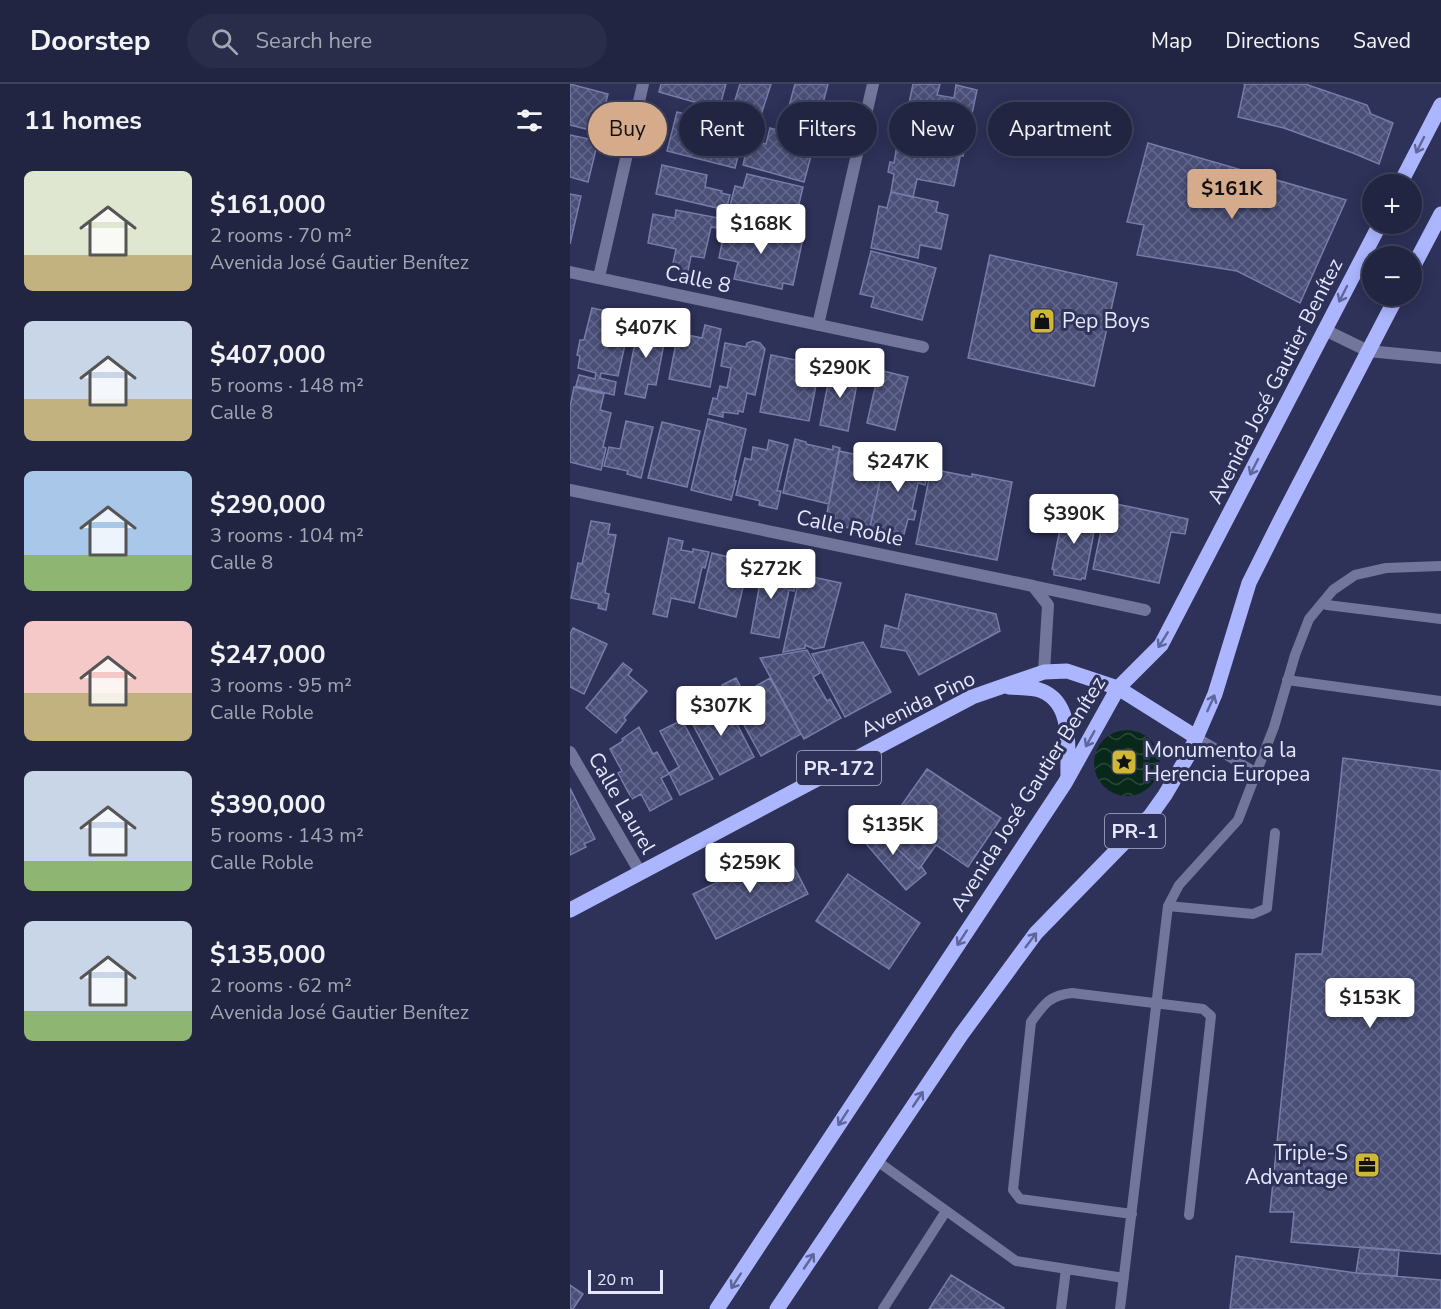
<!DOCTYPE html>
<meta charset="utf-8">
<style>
:root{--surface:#222542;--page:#2a2d49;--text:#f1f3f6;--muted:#a2a5b2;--line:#3f425b;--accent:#d6ab8b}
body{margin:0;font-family:"Nunito Sans",sans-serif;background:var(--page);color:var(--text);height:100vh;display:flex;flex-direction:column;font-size:22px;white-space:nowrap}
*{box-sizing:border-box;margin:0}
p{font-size:20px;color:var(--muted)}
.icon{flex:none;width:33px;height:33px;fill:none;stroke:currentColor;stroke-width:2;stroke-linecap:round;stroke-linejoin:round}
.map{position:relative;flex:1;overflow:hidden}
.panel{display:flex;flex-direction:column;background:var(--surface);width:570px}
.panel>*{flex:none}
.banner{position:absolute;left:18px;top:18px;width:570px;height:54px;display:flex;gap:12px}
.buttons{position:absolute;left:792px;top:90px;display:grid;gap:12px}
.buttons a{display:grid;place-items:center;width:60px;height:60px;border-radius:50%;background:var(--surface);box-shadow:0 3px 15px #0003,0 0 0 2px var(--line);font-size:30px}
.scale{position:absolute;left:18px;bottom:15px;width:75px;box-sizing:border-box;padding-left:6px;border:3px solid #e5e8fc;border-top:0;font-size:16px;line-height:21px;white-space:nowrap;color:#e5e8fc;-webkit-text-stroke:4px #2e3158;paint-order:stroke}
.price{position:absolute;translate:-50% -51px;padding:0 14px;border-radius:6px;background:#fff;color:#222;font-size:20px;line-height:39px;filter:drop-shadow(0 2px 3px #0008)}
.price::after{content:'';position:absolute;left:50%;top:36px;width:18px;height:14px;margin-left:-9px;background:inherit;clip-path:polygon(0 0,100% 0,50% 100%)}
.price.active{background:var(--accent);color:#111}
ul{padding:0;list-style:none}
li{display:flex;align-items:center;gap:18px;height:150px;padding:0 24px}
li span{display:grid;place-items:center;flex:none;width:168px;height:120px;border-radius:9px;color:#555}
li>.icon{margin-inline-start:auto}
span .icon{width:72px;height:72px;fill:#fffc;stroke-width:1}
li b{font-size:26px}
h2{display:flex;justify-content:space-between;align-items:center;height:72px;padding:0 24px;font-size:26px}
.tag{padding:0 21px;border-radius:27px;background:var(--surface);box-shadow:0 3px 15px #0003,0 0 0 2px var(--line);font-size:21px;line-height:54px}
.tag.active{background:var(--accent);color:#111}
header{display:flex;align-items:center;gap:36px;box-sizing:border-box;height:84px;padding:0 30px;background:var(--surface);border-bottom:2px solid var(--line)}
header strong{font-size:28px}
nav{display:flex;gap:33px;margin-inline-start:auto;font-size:21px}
.search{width:420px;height:54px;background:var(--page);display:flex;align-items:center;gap:15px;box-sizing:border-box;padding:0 21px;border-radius:33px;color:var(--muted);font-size:22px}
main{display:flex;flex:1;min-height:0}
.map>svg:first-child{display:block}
</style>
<header>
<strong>Doorstep</strong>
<div class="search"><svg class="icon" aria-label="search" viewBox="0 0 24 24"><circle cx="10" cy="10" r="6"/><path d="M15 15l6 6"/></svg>Search here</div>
<nav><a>Map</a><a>Directions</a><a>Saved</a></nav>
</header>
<main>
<section class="panel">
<h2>11 homes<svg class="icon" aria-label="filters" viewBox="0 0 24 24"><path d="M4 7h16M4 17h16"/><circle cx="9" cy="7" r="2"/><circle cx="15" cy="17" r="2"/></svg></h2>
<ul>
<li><span style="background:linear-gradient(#dfe7d0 70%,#c2b280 0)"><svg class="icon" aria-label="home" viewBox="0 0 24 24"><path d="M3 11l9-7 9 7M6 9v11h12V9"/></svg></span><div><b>$161,000</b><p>2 rooms · 70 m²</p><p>Avenida José Gautier Benítez</p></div></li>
<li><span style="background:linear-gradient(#c9d6e8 65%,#c2b280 0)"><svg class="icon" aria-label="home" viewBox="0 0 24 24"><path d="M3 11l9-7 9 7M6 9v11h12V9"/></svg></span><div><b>$407,000</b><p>5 rooms · 148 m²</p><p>Calle 8</p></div></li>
<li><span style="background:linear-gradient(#a9c7e8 70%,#8fb573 0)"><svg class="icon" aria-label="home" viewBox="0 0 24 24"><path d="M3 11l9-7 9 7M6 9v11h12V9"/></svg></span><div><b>$290,000</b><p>3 rooms · 104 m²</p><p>Calle 8</p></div></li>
<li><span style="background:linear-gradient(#f6c9c9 60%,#c2b280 0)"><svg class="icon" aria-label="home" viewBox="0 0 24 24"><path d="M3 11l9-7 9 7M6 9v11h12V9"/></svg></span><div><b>$247,000</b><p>3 rooms · 95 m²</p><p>Calle Roble</p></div></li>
<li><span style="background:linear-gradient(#c9d6e8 75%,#8fb573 0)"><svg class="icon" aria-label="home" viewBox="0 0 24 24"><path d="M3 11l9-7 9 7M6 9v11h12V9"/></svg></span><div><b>$390,000</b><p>5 rooms · 143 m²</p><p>Calle Roble</p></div></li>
<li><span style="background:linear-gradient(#c9d6e8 75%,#8fb573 0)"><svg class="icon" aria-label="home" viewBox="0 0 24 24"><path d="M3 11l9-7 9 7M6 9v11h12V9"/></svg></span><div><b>$135,000</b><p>2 rooms · 62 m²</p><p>Avenida José Gautier Benítez</p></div></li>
</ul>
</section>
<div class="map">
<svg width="871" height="1225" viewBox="0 0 871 1225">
<defs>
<pattern id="water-waves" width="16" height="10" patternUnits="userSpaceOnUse" patternTransform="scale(1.5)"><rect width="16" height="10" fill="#082919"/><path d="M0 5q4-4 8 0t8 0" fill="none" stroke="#2c483b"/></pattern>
<pattern id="building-cross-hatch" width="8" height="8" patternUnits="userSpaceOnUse" patternTransform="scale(1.5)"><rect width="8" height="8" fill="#4a4f78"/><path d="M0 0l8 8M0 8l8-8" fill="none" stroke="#64688c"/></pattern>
</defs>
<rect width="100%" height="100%" fill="#2e3158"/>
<path fill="url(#water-waves)" d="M524 679a33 33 0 1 1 66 0a33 33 0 1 1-66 0Z"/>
<path fill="url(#building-cross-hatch)" stroke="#777daa" stroke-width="1.5" d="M 0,0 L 38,10 L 28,48 L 0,41 Z
M 91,0 L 156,0 L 149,25 L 89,8 Z
M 170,0 L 201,0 L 190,34 L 162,26 Z
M 225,0 L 258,0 L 251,27 L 269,32 L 263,54 L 214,41 Z
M 343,0 L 370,0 L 367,11 L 384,14 L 386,1 L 407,6 L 393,72 L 371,67 L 372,62 L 352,57 L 354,48 L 334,44 Z
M 673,0 L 735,0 L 797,21 L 801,30 L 823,39 L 809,80 L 783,69 L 714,44 L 668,33 L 675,0 Z
M 107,28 L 175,45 L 165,84 L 97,67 Z
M 200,44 L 245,57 L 234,98 L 173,81 L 179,56 L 196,60 Z
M 0,51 L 28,57 L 18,98 L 0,93 Z
M 578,59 L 776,116 L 730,219 L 667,187 L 567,171 L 574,141 L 557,138 Z
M 327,61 L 390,73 L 384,102 L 347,95 L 343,113 L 321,108 L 324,90 L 318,88 L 320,78 L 324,79 Z
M 92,81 L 137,91 L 135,103 L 152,107 L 151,109 L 160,111 L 156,126 L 86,110 Z
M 177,90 L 233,103 L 223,145 L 158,130 L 165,102 L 173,104 Z
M 321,108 L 368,118 L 366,128 L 378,131 L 371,165 L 350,161 L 348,174 L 301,164 L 309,122 L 317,124 Z
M 0,110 L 11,112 L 0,160 Z
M 106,126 L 154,135 L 152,145 L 141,143 L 134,174 L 121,172 L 118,187 L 102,184 L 106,165 L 78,159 L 83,130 L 105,134 Z
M 156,138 L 233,154 L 223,201 L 213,199 L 212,205 L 164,195 L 168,178 L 149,174 Z
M 301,167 L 366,184 L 352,236 L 301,223 L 304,213 L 290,210 Z
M 420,171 L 547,199 L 524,302 L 398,274 Z
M 22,224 L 46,229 L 46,235 L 60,238 L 48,292 L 31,289 L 30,294 L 46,298 L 44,311 L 6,302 L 9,291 L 25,295 L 26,289 L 8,284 L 10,272 L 7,271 L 10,256 L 14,256 Z
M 69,238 L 97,244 L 86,301 L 78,300 L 75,314 L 55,310 Z
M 135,241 L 151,245 L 140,303 L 99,295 L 108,249 L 132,254 Z
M 183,257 L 190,259 L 195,265 L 185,311 L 177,309 L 173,328 L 168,327 L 168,330 L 153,328 L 153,333 L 139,330 L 143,314 L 147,315 L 150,302 L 157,304 L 161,284 L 151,282 L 155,259 L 176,263 L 177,259 Z
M 201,271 L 250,281 L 239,337 L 190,328 Z
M 261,284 L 289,289 L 278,347 L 250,341 Z
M 309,286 L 338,293 L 325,346 L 297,339 Z
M 4,303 L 34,310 L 30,326 L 41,329 L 33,363 L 36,364 L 31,386 L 0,378 L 0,323 Z
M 138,335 L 176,345 L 164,397 L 166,397 L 161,416 L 121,406 Z
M 56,337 L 83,343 L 71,394 L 57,390 L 58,387 L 34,382 L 39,363 L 50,365 Z
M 92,338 L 130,347 L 117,403 L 78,394 Z
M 225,355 L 236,358 L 236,360 L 263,366 L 263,362 L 270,364 L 259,420 L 213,409 Z
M 199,356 L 218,361 L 207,407 L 211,407 L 207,425 L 189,421 L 190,417 L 166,411 L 175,374 L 181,376 L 183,363 L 197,366 Z
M 290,363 L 316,369 L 299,448 L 255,439 L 269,367 L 288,371 Z
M 316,369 L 360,379 L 355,401 L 348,399 L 342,426 L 346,427 L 344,436 L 338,435 L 334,450 L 300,443 Z
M 361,385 L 402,393 L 402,390 L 442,398 L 427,476 L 346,460 Z
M 537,418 L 618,435 L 615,450 L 601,448 L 589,499 L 523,485 Z
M 494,425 L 527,432 L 515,495 L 512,494 L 511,496 L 484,491 L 484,486 L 482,485 Z
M 21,437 L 40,440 L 38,450 L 46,451 L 35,509 L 39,510 L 36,526 L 28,524 L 29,520 L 1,514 L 8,479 L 12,480 Z
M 99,454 L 113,457 L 111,466 L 123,468 L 123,465 L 139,468 L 135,484 L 132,483 L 124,519 L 101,514 L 97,533 L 83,530 Z
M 142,469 L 179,478 L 166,533 L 129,524 Z
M 185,482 L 227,491 L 224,507 L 219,506 L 209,554 L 181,549 L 189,504 L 181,502 Z
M 243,493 L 271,499 L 254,563 L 244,565 L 235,561 L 235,564 L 213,568 L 229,495 L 242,498 Z
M 336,510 L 426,530 L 430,547 L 349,591 L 336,567 L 311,563 L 315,541 L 328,545 Z
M 3,544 L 37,560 L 14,610 L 0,603 L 0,550 Z
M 293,558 L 321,608 L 275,633 L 242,570 Z
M 237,566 L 250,589 L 243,593 L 257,617 L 260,615 L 271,634 L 234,655 L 190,574 Z
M 53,579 L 62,586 L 58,591 L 77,607 L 54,634 L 56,636 L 46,649 L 16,624 Z
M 166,594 L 174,609 L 200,594 L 231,650 L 191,672 L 152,601 Z
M 156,619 L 184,673 L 150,691 L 115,626 L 126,620 L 132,632 Z
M 112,636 L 143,695 L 110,711 L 99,689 L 109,683 L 90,647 Z
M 69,643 L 83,670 L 87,668 L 99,690 L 91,694 L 102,715 L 80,727 L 71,710 L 62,715 L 48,689 L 52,687 L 40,665 L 53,657 L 52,655 Z
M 773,674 L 871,687 L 871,1170 L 721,1158 L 724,1128 L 700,1128 L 726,870 L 752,870 Z
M 357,685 L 431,734 L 398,783 L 366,761 L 349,785 L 317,755 L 330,736 L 324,732 Z
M 0,704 L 25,755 L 14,760 L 16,763 L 0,771 Z
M 312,736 L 322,748 L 317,755 L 349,785 L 351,782 L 356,789 L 336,806 L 292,755 Z
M 215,765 L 238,810 L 146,855 L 123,810 Z
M 278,790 L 350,839 L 319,885 L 246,837 Z
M 790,1163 L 829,1166 L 827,1192 L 786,1189 Z
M 666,1172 L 786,1189 L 871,1196 L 871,1225 L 660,1225 Z
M 381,1191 L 434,1224 L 433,1225 L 359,1225 Z
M 0,1201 L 13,1210 L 3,1225 L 0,1225 Z"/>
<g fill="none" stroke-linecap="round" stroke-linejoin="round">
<path stroke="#71769a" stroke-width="10" d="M 753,518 L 757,521 L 871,535
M 717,596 L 871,617
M 626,653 L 685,688
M 598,822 L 683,830 L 697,824 L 705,749
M 307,1077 L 446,1177 L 554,1194
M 562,1130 L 450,1115 L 443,1106 L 461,938 C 474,920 480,911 502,909 L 633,925 L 641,932 L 619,1131
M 313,1225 L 376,1127
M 491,1225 L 496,1185
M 550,1225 L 598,822 L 609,801 L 668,736 L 704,643 L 725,571 L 739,535 L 763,506 L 785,491 L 816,484 L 871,482"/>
<path stroke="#71769a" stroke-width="12" d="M 0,188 L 353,263
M 29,193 L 73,0
M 248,241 L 303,0
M 755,246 L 798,267 L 871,274
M 0,406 L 463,502 L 478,521 L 474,588
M 463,502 L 575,526
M 0,668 L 70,788"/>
<path stroke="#acb6fe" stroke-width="15" d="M 830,100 L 871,21
M 842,185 L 871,130
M 439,603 C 449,604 463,603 472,607 C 504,620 497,664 498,692
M 0,826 L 402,613 L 474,588 L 497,587 L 548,604 L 626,653
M 147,1225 L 495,699 L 548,604 L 591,561 L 810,140
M 207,1225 L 391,951 L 466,849 L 580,732 L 595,711 L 619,670 L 645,610 L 679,499 L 709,439 L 827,212"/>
</g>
<defs><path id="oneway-shaft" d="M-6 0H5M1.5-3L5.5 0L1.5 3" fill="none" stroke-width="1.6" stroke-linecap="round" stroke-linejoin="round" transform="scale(1.5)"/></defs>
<g stroke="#60669a">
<use href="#oneway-shaft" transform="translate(850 61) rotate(117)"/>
<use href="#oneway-shaft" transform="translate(773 210) rotate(117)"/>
<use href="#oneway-shaft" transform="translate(684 383) rotate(117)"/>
<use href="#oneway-shaft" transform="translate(593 556) rotate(122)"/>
<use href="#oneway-shaft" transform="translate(641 619) rotate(-66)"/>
<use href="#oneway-shaft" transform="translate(520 655) rotate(119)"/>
<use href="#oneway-shaft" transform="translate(392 854) rotate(123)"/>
<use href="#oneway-shaft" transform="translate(461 856) rotate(-53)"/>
<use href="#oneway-shaft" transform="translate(348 1015) rotate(-56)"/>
<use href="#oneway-shaft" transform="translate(273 1034) rotate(123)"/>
<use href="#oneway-shaft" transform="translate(239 1177) rotate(-56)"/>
<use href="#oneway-shaft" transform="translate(166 1197) rotate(123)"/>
</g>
<defs>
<g id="shop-square" transform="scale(1.35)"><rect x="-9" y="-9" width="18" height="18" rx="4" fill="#d0b837" stroke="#2e3158"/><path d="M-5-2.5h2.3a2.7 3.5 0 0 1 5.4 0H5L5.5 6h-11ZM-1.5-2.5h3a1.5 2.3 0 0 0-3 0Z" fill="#111"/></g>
<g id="sight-square" transform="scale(1.35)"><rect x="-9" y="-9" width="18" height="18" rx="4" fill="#d0b837" stroke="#2e3158"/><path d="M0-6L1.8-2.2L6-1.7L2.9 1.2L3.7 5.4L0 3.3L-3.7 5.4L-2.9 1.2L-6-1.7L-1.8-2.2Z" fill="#111"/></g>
<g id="office-square" transform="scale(1.35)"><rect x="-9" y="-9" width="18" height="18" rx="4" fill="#d0b837" stroke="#2e3158"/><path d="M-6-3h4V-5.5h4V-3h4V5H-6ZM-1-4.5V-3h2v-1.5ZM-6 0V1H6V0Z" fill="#111"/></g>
</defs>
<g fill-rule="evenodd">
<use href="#shop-square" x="472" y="237"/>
<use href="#sight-square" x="554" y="678"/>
<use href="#office-square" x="797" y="1081"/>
</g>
<g text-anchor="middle" stroke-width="6" stroke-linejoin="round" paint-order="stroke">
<g fill="#2e3158" stroke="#aeb1cb" stroke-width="1.5">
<rect x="227" y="667" width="84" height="34" rx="4.5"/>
<rect x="535" y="730" width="60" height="34" rx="4.5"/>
</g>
<g font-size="20" font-weight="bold" fill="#e5e8fc">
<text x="269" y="691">PR-172</text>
<text x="565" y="754">PR-1</text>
</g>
<g font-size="21" fill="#e5e8fc" stroke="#2e3158">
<text transform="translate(128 195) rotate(12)" y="7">Calle 8</text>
<text transform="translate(705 297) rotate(-63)" y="7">Avenida José Gautier Benítez</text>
<text transform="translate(280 444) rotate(12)" y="7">Calle Roble</text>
<text transform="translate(348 620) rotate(-26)" y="7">Avenida Pino</text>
<text transform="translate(458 710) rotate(-58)" y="7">Avenida José Gautier Benítez</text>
<text transform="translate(52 719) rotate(60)" y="7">Calle Laurel</text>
</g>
<g font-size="21" fill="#e5e8fc" stroke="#2e3158" text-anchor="start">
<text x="492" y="244">Pep Boys</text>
<text x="574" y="673">Monumento a la<tspan x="574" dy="24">Herencia Europea</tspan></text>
<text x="778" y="1076" text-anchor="end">Triple-S<tspan x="778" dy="24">Advantage</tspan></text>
</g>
</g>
</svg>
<div class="buttons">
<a>+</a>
<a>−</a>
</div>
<div class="scale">20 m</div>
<b class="price active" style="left:662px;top:136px">$161K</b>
<b class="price" style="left:191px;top:171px">$168K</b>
<b class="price" style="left:76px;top:275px">$407K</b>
<b class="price" style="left:270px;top:315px">$290K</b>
<b class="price" style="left:328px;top:409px">$247K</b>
<b class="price" style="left:504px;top:461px">$390K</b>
<b class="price" style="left:201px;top:516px">$272K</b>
<b class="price" style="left:151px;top:653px">$307K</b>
<b class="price" style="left:323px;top:772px">$135K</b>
<b class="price" style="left:180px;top:810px">$259K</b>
<b class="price" style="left:800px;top:945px">$153K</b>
<div class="banner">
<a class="tag active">Buy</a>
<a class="tag">Rent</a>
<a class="tag">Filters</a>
<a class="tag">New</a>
<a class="tag">Apartment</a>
</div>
</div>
</main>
